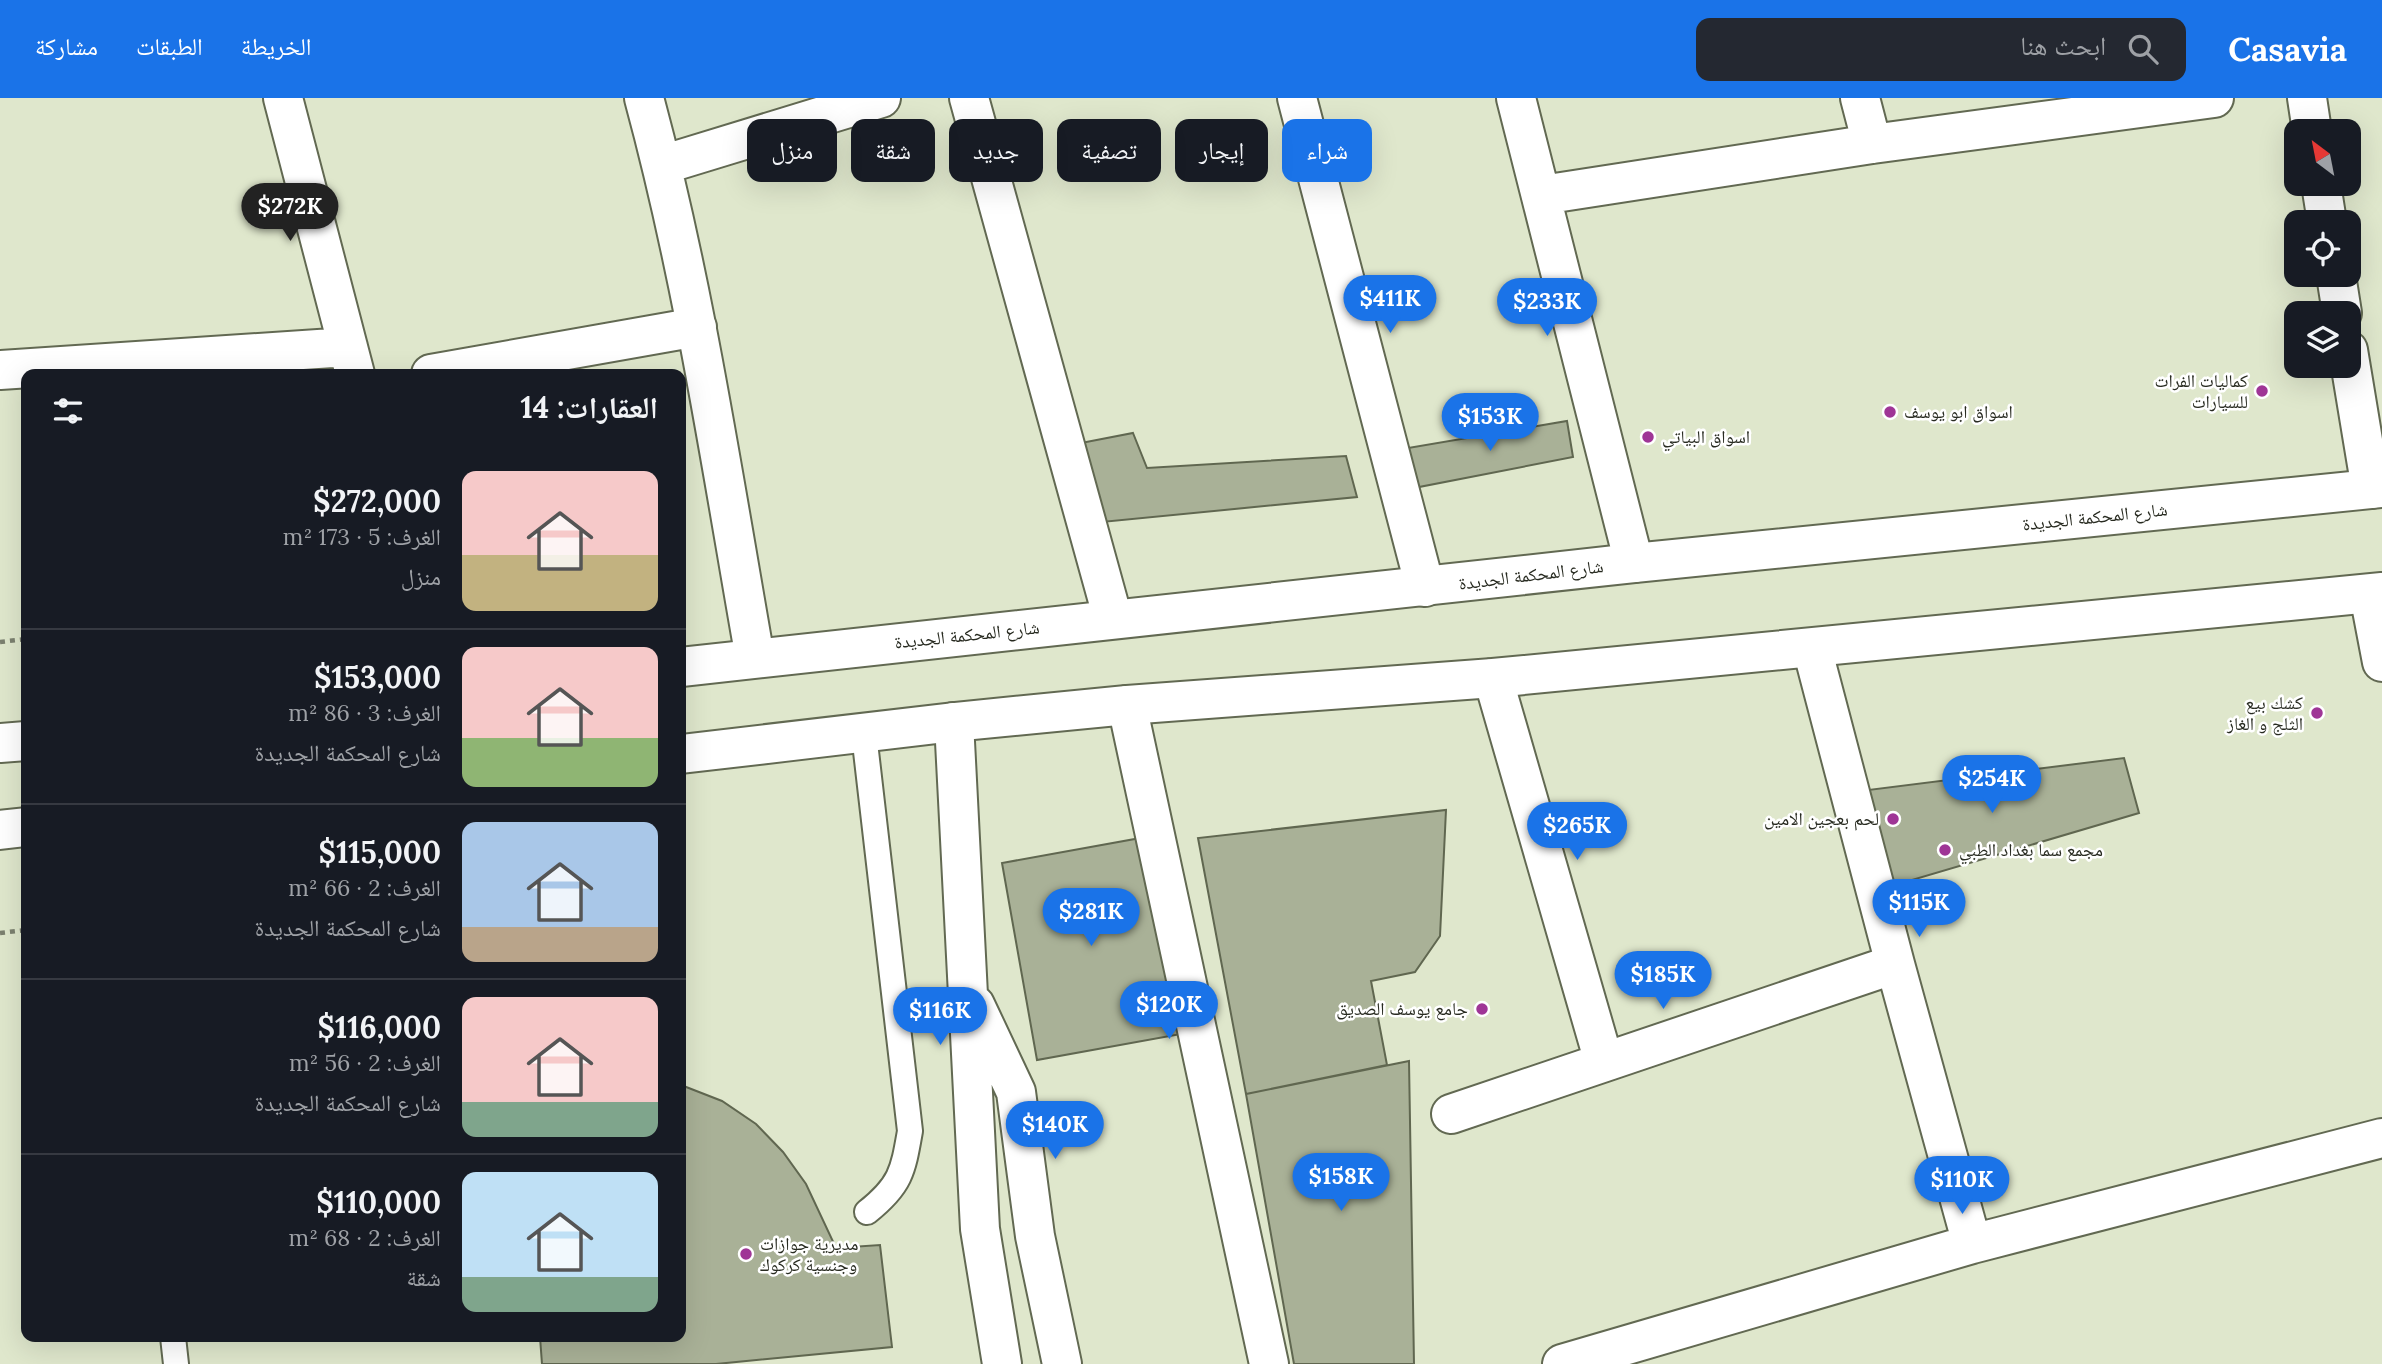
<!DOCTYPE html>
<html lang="ar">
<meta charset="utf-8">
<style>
:root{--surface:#171b24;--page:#242831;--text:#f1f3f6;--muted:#9ea1a6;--line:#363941;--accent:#1a73e8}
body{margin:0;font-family:Lora,"Noto Naskh Arabic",serif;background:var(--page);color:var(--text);direction:rtl;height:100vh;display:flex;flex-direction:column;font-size:26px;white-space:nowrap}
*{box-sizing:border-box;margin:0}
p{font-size:23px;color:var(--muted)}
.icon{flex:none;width:38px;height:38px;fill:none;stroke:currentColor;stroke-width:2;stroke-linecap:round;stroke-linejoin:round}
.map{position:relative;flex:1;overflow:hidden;direction:ltr}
.details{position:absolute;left:21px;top:271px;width:665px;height:973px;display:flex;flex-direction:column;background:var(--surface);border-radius:14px;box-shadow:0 7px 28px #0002;direction:rtl}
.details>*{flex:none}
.banner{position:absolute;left:707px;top:21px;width:665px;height:63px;direction:rtl;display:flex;gap:14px}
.needle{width:46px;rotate:328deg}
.controls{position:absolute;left:2284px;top:21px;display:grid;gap:14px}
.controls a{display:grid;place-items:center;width:77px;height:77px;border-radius:14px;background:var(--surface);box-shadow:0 7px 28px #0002;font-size:35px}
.price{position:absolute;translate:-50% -60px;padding:0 16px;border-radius:24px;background:var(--accent);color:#fff;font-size:23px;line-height:46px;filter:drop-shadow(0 2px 4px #0008)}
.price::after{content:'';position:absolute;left:50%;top:42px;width:21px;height:16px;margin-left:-10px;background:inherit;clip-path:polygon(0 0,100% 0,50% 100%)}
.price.on{background:#222;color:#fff}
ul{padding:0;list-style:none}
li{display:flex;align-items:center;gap:21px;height:175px;padding:0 28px}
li+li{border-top:2px solid var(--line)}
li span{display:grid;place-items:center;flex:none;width:196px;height:140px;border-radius:14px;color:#555}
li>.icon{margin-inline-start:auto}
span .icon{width:84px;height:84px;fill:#fffc;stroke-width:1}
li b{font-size:30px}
h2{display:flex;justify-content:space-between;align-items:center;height:84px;padding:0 28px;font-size:30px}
.pill{padding:0 24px;border-radius:14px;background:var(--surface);box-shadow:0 7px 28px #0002;font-size:24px;line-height:63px}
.pill.on{background:var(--accent);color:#fff}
header{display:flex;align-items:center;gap:42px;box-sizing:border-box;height:98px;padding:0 35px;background:var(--accent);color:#fff}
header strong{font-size:33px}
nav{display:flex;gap:38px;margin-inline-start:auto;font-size:24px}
.search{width:490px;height:63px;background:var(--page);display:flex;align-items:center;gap:18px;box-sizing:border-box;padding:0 24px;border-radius:14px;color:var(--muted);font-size:26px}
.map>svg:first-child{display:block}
</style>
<header>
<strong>Casavia</strong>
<div class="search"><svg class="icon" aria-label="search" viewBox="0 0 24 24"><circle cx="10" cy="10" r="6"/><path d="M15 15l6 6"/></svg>ابحث هنا</div>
<nav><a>الخريطة</a><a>الطبقات</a><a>مشاركة</a></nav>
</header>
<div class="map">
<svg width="2382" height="1266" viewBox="0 0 2382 1266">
<rect width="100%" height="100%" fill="#dfe7cc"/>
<path fill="#a9b197" stroke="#606750" stroke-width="2" d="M 1567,323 L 1573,359 L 1419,389 L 1408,350 Z
M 1133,335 L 1147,370 L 1346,358 L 1357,399 L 1102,424 L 1081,345 Z
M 2124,660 L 2139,715 L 1885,790 L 1868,692 Z
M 1446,712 L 1440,838 L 1415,874 L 1371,883 L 1387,967 L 1246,996 L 1198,740 Z
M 1146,739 L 1181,936 L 1037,962 L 1002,765 Z
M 1409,963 L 1414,1266 L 1294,1266 L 1246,996 Z
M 681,987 L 722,1003 L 756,1026 L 783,1054 L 806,1086 L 836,1150 L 880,1147 L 892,1249 L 716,1266 L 542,1266 L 540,1239 L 681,1239 Z"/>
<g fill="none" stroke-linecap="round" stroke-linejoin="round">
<g stroke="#626952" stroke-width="28">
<path id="service" d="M 864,636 L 910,1033 C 903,1073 901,1087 867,1114
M 173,1239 L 176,1266"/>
</g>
<g stroke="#626952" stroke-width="42">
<path id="minor" d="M 283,0 L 355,276
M 644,0 C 694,184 722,373 755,560
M 969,0 L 1113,521
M 1297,0 L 1425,489
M 1516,0 L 1634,465
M 1860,0 L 1872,46
M 662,67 L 881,0
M 1542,97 L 1872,46 L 2214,0
M 0,272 L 348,249
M 431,276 L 697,229
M 1812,550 L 1895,866 L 1972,1146
M 1493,580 L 1604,964
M 1127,607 L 1269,1266
M 954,624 L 980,1131 L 1002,1266
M 975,907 L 1016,994 L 1035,1138 L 1062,1266
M 1451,1016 L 1895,866
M 1562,1266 L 1972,1146 L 2382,1040"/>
</g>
<g stroke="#626952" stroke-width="42">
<path id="tertiary" d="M 2307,0 L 2312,33
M 2321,86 L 2327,124
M 2336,177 L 2342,215
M 2348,252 L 2371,391"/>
</g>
<g stroke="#626952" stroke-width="42">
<path id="secondary" d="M 2369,496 L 2382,564"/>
</g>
<g stroke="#626952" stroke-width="42">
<path id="primary" d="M 681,569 L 1634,465 L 2382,390
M 0,645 L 26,643
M 681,656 L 954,624 L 1127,607 L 1493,580 L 2382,494
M 0,732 L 26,729"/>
</g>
<path stroke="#7b806f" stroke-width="4.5" stroke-dasharray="5 5" stroke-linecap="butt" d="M 0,544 L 26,541
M 0,835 L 26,832"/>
<use href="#service" stroke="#fff" stroke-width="24"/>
<use href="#minor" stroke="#fff" stroke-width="38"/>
<use href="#tertiary" stroke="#fff" stroke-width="38"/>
<use href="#secondary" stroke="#fff" stroke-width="38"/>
<use href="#primary" stroke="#fff" stroke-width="38"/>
</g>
<g fill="#9f3596" stroke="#fff" stroke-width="2.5">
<circle cx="2262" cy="293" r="7"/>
<circle cx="1890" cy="314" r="7"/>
<circle cx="1648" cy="339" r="7"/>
<circle cx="2317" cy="615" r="7"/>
<circle cx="1893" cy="721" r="7"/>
<circle cx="1945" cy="752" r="7"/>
<circle cx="1482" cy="911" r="7"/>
<circle cx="746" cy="1156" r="7"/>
</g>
<g text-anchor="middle" stroke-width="5" stroke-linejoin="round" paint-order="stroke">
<g font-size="18" fill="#282b21" stroke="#fff" text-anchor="end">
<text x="2248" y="289">كماليات الفرات<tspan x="2248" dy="21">للسيارات</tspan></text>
<text x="1904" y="320" text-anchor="start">اسواق ابو يوسف</text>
<text x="1662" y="345" text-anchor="start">اسواق البياتي</text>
<text x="2303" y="611">كشك بيع<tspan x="2303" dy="21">الثلج و الغاز</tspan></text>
<text x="1879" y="727">لحم بعجين الامين</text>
<text x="1959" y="758" text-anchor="start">مجمع سما بغداد الطبي</text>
<text x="1468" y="917">جامع يوسف الصديق</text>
<text x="760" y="1152" text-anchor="start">مديرية جوازات<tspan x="760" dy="21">وجنسية كركوك</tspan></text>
</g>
<g font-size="18" fill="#282b21" stroke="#fff">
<text transform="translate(2095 419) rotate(-6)" y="6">شارع المحكمة الجديدة</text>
<text transform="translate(1531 477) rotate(-7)" y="6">شارع المحكمة الجديدة</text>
<text transform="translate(967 537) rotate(-6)" y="6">شارع المحكمة الجديدة</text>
</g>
</g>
</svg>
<div class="controls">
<a><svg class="needle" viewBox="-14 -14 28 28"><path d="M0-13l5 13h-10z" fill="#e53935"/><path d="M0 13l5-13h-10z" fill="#9ea1a6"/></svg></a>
<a><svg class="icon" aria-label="locate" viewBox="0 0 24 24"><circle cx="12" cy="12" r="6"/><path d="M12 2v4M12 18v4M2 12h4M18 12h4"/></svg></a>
<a><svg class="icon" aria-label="layers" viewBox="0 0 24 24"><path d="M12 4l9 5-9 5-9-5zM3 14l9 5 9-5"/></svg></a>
</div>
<b class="price on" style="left:290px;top:145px">$272K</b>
<b class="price" style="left:1390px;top:237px">$411K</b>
<b class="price" style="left:1547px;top:240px">$233K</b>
<b class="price" style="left:1490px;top:355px">$153K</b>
<b class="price" style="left:1992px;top:717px">$254K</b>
<b class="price" style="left:1577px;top:764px">$265K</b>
<b class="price" style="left:1919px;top:841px">$115K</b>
<b class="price" style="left:1091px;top:850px">$281K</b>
<b class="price" style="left:1663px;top:913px">$185K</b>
<b class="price" style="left:1169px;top:943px">$120K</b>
<b class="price" style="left:940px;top:949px">$116K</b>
<b class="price" style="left:1055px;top:1063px">$140K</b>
<b class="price" style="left:1341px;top:1115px">$158K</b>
<b class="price" style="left:1962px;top:1118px">$110K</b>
<div class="banner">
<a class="pill on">شراء</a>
<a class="pill">إيجار</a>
<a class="pill">تصفية</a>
<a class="pill">جديد</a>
<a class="pill">شقة</a>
<a class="pill">منزل</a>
</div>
<section class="details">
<h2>العقارات: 14<svg class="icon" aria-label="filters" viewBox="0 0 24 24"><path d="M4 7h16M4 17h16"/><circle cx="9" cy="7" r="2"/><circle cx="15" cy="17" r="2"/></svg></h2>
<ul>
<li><span style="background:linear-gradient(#f6c9c9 60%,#c2b280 0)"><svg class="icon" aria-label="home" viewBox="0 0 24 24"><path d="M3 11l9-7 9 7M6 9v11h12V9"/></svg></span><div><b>$272,000</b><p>الغرف: 5 · 173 m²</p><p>منزل</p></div></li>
<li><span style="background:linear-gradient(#f6c9c9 65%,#8fb573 0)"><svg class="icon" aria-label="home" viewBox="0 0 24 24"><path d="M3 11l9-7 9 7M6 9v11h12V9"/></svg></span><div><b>$153,000</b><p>الغرف: 3 · 86 m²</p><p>شارع المحكمة الجديدة</p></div></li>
<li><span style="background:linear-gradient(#a9c7e8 75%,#b9a48a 0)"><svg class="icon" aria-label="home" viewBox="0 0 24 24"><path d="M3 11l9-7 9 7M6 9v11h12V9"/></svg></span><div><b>$115,000</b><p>الغرف: 2 · 66 m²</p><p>شارع المحكمة الجديدة</p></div></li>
<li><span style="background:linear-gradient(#f6c9c9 75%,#7fa58c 0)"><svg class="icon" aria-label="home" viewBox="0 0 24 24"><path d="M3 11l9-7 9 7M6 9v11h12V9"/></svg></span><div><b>$116,000</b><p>الغرف: 2 · 56 m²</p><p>شارع المحكمة الجديدة</p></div></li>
<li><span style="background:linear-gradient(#bfe0f5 75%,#7fa58c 0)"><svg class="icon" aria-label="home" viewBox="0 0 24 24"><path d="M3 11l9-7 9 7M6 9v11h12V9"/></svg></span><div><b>$110,000</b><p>الغرف: 2 · 68 m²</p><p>شقة</p></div></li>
</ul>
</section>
</div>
